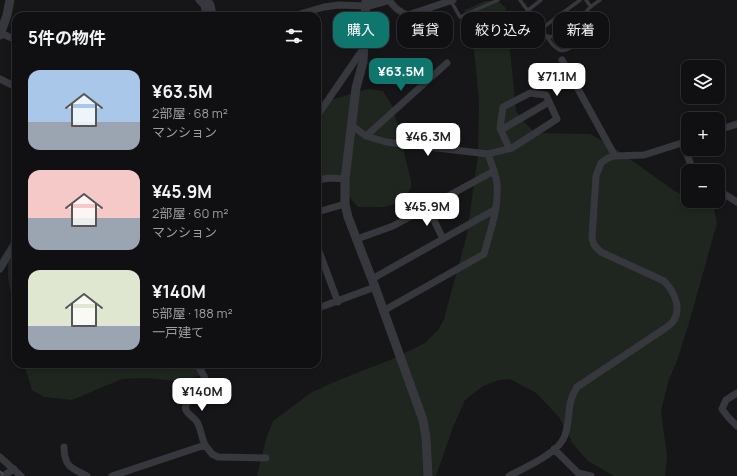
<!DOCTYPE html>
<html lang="ja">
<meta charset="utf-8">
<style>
:root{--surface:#101012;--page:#19191b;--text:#f1f3f6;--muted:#9c9d9f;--line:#303032;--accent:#0f766e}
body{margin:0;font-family:Manrope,"Noto Sans JP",sans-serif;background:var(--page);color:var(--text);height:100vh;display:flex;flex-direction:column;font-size:15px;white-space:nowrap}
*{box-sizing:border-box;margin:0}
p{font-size:13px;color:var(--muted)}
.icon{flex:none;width:22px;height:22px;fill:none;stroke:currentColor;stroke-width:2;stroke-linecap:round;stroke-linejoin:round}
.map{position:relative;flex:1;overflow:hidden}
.panel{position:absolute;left:12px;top:12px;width:309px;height:356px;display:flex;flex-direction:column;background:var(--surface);border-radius:12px;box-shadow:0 2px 6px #0003,0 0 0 1px var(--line)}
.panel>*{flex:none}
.top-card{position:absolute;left:333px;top:12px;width:344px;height:36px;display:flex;gap:8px}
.buttons{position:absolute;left:681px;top:60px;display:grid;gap:8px}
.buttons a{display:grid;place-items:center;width:44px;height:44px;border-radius:8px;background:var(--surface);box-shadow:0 2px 6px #0003,0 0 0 1px var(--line);font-size:20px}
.price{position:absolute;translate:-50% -34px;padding:0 9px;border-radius:8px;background:#fff;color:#222;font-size:13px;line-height:26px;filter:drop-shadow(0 1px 2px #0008)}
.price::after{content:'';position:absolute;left:50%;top:24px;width:12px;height:9px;margin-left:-6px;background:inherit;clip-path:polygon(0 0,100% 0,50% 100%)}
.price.current{background:var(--accent);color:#fff}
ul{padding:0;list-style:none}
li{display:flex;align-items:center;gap:12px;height:100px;padding:0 16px}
li span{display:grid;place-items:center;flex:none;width:112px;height:80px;border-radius:12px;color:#555}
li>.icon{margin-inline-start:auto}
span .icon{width:48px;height:48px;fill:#fffc;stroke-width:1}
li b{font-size:17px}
h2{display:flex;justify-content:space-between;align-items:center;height:48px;padding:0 16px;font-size:17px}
.tag{padding:0 14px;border-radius:12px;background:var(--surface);box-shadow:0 2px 6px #0003,0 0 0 1px var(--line);font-size:14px;line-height:36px}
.tag.current{background:var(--accent);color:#fff}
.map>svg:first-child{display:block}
</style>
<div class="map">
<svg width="737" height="476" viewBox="0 0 737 476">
<rect width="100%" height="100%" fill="#161618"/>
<path fill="#1e261f" d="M 485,1 L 498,1 L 506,8 L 516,111 L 525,123 L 535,133 L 590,134 L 609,144 L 673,190 L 688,198 L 688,201 L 695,201 L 714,209 L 717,223 L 691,316 L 677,361 L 669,379 L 661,411 L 667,456 L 665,476 L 614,476 L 588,461 L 573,444 L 559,417 L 536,393 L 510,379 L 499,380 L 483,386 L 465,400 L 453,427 L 436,476 L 257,476 L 266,439 L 273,421 L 312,392 L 339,380 L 395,358 L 425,343 L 438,330 L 444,319 L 467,234 L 478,155 L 479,101 L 474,50 L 464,36 L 463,21 L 465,10 Z
M 369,89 L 383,91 L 393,107 L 411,181 L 411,187 L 404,202 L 383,207 L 358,207 C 349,198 344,187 337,178 L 317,182 L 317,102 C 335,101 351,92 369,89 Z
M 16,242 L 16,322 L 8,277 L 8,257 Z
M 24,364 L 210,364 L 199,376 L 178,381 L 146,378 L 122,379 L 72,400 L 44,397 L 32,390 Z"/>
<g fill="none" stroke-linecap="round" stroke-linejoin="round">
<path stroke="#2c353c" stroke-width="2" d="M 0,262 L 16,236"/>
<path stroke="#37383d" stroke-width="3.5" d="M 520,0 L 552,44 C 557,49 561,53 568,49 C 586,41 579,27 586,12 C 589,7 596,3 600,0
M 586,0 L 591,7
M 451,1 L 460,17 L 498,0
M 527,11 L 541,0
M 541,29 L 580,0
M 547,36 L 550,37 L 553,36 L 586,12"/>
<path stroke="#37383d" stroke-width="7" d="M 199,0 L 204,5 L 206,16
M 208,0 L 211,5 L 213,16
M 389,0 C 394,8 399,12 408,15 L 453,0
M 293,16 L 324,7 L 339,5 L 366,6
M 1,33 L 16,40
M 562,60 L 615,156
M 0,79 L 16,87
M 317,116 L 363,49
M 351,125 L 366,136 L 386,142 L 488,154 C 491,163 496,174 497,184 C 499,209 490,231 484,254 L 383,311
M 501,130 L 549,102
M 718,130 L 737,124
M 366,136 L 447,63
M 683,143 L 692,168 L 695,171
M 488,154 L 512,148 L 557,119 L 546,95 L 530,93 L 503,107 L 500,128 L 509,148
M 317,180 L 330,178 L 345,179
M 718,190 L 737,202
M 428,208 L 443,239
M 317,212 L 345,204
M 357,239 L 393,226 L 494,171
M 317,246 L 338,302
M 0,269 L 16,243
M 372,279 L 496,209
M 317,305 L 321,307 L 375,287
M 737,393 L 726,400 L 722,409 L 728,417 L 737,426
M 205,445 L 212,454 L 218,457 L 266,458
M 64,447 C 64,467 72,468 87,476
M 554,449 L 578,473 L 591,476
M 0,457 L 21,476
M 3,476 L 14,469
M 112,476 L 205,445 C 201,437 201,428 197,422 C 194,417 188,415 186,410 C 182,403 201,389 207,385 L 204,376 L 197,364
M 509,476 C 524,468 561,452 565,435 C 571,417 566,404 577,387 L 664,329 C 668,326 672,324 674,320 C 682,307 673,290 664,281 L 601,252 L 594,245 L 592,238 L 596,176 L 601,163 L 608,158 L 615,156 L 644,155 L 688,141"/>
<path stroke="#37383d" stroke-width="9" d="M 366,0 L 363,62 L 356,88 L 345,179 L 345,204 L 348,217 L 375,287 L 423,420 L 426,438 L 428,476
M 366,6 L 387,0
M 0,35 L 7,15 L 10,0"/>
<path stroke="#4a4c52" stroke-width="2" stroke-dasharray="5 4" stroke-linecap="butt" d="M 0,471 L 4,476"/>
</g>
</svg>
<div class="buttons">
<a><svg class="icon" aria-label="layers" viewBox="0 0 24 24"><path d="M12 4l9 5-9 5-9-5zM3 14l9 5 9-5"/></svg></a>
<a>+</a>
<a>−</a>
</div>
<b class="price current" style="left:401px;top:92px">¥63.5M</b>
<b class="price" style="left:557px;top:97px">¥71.1M</b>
<b class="price" style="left:428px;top:157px">¥46.3M</b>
<b class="price" style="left:427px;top:227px">¥45.9M</b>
<b class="price" style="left:202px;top:412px">¥140M</b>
<div class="top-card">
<a class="tag current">購入</a>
<a class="tag">賃貸</a>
<a class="tag">絞り込み</a>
<a class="tag">新着</a>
</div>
<section class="panel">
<h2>5件の物件<svg class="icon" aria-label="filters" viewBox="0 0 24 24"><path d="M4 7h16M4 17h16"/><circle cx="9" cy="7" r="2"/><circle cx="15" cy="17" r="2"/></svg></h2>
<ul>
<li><span style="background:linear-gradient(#a9c7e8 65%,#9aa5b1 0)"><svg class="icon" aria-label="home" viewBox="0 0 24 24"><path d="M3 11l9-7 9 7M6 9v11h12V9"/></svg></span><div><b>¥63.5M</b><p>2部屋 · 68 m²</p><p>マンション</p></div></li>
<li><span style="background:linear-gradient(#f6c9c9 60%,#9aa5b1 0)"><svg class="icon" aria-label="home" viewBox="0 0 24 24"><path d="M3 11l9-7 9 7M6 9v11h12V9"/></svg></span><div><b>¥45.9M</b><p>2部屋 · 60 m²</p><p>マンション</p></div></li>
<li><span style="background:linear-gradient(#dfe7d0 70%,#9aa5b1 0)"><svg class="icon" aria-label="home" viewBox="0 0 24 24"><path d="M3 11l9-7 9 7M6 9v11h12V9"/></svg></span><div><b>¥140M</b><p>5部屋 · 188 m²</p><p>一戸建て</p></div></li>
</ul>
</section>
</div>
